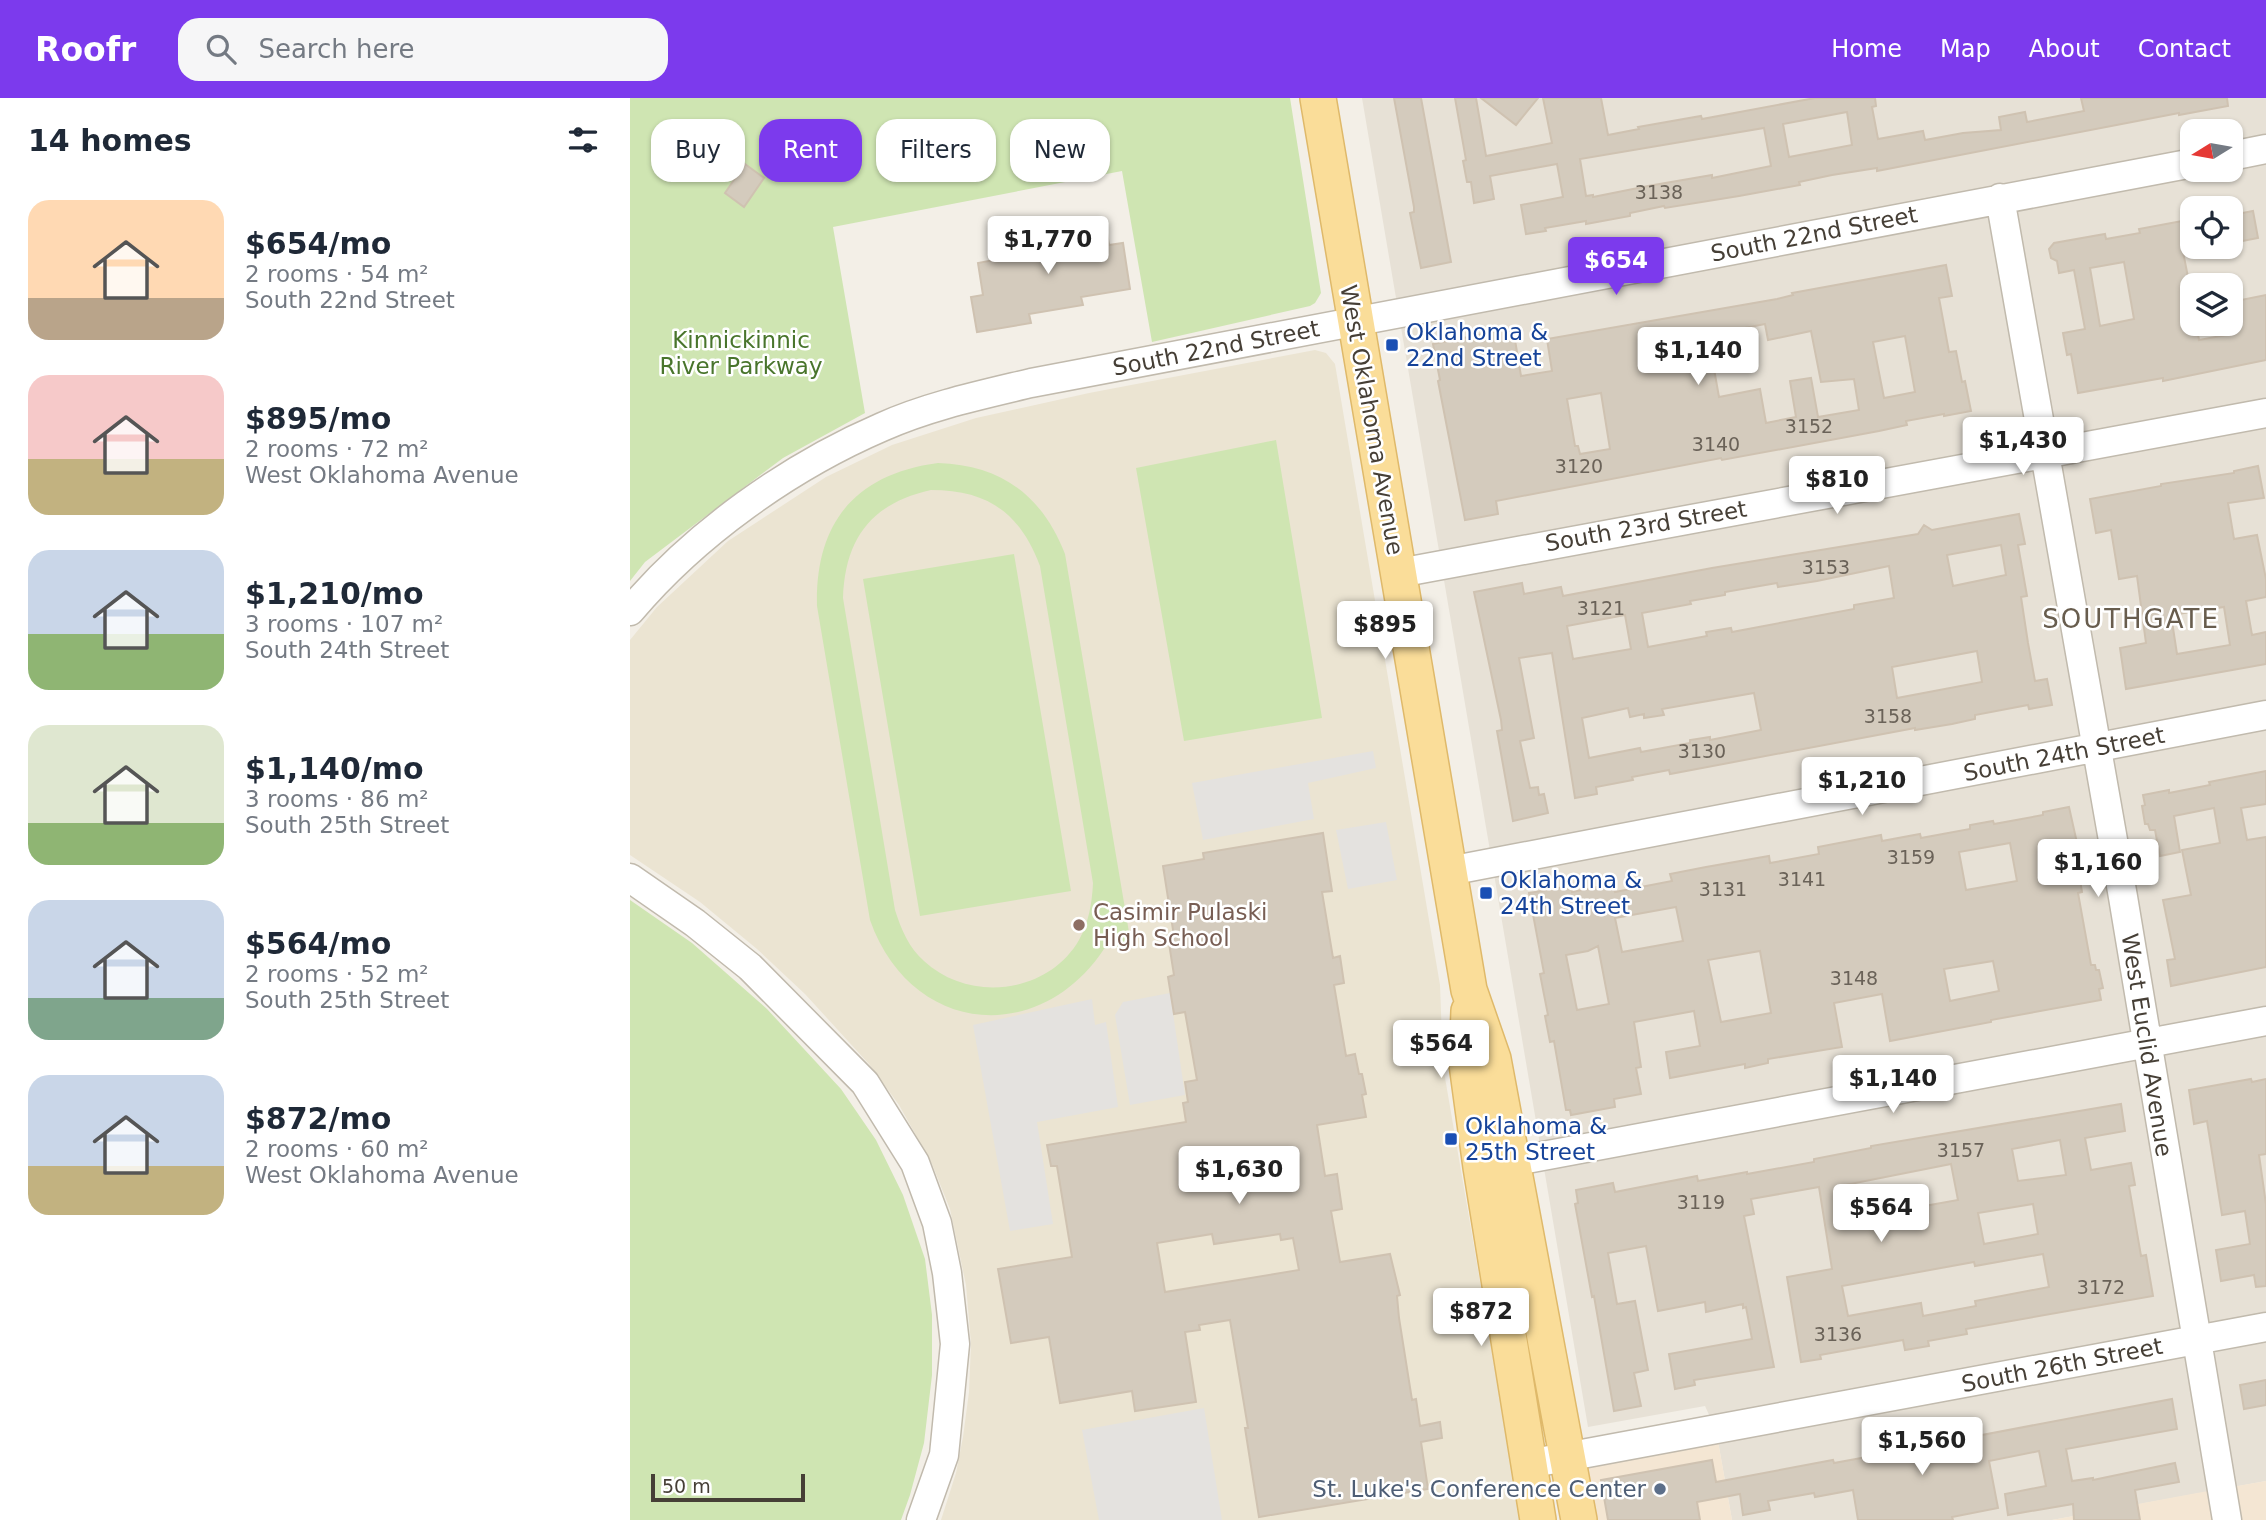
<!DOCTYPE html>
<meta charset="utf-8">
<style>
:root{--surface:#fff;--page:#f6f6f7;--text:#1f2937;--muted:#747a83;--accent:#7c3aed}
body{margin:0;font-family:"DejaVu Sans",sans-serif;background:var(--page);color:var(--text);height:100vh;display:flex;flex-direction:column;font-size:26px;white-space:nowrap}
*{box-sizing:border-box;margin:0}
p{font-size:23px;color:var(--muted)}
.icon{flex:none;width:38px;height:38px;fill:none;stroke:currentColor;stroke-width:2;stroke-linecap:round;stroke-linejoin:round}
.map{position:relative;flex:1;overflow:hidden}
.side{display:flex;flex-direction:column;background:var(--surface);width:630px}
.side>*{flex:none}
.top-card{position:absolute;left:21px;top:21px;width:665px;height:63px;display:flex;gap:14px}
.needle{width:46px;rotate:259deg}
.tools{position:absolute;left:1550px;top:21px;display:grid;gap:14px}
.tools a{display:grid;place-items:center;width:63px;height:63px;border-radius:14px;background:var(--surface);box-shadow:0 2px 5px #0004;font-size:35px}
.scale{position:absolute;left:21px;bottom:18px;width:154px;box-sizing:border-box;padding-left:7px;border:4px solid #463f36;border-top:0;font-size:19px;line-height:24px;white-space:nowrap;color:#463f36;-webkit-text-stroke:5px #fff;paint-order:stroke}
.price{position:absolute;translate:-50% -60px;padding:0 16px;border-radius:7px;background:#fff;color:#222;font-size:23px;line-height:46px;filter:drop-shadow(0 2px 4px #0008)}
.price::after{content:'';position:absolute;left:50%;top:42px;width:21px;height:16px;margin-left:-10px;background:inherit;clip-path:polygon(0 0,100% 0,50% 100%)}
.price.selected{background:var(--accent);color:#fff}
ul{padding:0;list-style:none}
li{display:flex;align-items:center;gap:21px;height:175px;padding:0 28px}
li span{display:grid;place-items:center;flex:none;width:196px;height:140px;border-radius:21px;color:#555}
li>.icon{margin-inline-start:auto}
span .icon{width:84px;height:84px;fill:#fffc;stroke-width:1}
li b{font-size:30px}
h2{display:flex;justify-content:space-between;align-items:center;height:84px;padding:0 28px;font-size:30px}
.tag{padding:0 24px;border-radius:21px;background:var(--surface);box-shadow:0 2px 5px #0004;font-size:24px;line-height:63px}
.tag.selected{background:var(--accent);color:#fff}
header{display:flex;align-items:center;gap:42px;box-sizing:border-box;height:98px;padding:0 35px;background:var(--accent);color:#fff}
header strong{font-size:33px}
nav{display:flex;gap:38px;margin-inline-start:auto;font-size:24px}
.search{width:490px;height:63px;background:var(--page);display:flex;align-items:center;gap:18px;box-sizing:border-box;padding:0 24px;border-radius:21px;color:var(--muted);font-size:26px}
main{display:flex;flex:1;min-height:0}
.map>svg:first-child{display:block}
</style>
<header>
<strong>Roofr</strong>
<div class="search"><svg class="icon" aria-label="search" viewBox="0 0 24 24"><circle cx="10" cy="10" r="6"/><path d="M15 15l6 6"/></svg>Search here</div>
<nav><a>Home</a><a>Map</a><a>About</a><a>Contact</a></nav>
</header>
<main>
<section class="side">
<h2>14 homes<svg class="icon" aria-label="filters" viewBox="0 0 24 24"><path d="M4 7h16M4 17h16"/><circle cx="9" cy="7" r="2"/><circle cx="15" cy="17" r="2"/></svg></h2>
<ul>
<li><span style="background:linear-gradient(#ffd9b3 70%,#b9a48a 0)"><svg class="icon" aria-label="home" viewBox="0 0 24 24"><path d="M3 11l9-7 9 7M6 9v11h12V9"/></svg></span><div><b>$654/mo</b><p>2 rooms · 54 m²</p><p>South 22nd Street</p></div></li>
<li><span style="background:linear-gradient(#f6c9c9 60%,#c2b280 0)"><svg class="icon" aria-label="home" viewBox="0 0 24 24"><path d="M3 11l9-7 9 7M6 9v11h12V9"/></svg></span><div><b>$895/mo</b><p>2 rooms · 72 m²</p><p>West Oklahoma Avenue</p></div></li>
<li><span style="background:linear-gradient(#c9d6e8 60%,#8fb573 0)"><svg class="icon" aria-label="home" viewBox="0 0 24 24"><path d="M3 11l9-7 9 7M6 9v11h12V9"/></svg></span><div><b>$1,210/mo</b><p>3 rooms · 107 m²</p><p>South 24th Street</p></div></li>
<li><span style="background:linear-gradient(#dfe7d0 70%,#8fb573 0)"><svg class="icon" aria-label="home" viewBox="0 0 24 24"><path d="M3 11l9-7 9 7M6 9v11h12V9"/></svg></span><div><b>$1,140/mo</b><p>3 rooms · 86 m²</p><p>South 25th Street</p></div></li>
<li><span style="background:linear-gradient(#c9d6e8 70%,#7fa58c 0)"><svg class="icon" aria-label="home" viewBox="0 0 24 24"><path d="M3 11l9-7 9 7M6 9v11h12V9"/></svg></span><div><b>$564/mo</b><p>2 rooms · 52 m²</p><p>South 25th Street</p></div></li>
<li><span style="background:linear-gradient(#c9d6e8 65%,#c2b280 0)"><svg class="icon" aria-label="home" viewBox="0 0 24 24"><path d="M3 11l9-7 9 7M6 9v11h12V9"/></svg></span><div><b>$872/mo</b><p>2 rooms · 60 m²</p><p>West Oklahoma Avenue</p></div></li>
</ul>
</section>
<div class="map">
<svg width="1636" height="1422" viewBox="0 0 1636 1422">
<rect width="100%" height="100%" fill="#f3efe7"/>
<path fill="#e7e1d6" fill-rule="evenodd" d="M 732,0 L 1636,0 L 1636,1383 L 1422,1422 L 1102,1422 L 1086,1332 L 1075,1308 L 958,1329 ZM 1563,33 L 1601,33 L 1601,72 L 1563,72 ZM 1563,110 L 1601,110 L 1601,149 L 1563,149 ZM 1563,187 L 1601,187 L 1601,226 L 1563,226 Z"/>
<path fill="#f4e6d3" d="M 1086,1332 L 1102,1422 L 949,1422 L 939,1359 Z
M 1636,1383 L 1636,1422 L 1422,1422 L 1567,1395 Z"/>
<path fill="#ebe4d2" d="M 685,252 L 696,255 L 705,266 L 810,887 L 813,968 L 891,1422 L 311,1422 L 326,1375 L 333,1339 L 339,1294 L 341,1246 L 336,1187 L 320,1111 L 302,1066 L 269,1007 L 239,966 L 175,896 L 127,851 L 70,804 L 0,757 L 0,542 L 27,509 L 98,443 L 196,379 L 262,347 L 346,320 L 459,295 Z"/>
<path fill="#cfe5b2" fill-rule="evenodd" d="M 0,0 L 660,0 L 691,195 L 685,205 L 680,208 L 522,244 L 492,73 L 203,129 L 235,315 L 153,360 L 15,464 L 0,483 Z
M 646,342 L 692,620 L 554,643 L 506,370 Z
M 308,365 C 371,367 412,397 435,456 L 501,846 L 474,851 C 408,950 280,936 240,822 L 187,508 C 185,425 225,376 308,365 ZM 301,392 C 358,392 390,415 410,468 L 463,785 C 462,805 459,824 449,842 C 418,896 339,905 294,863 C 279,850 271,831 265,812 L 213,500 C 215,440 242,405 301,392 Z
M 384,456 L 441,793 L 290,818 L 233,481 Z
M 0,802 L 62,845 L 137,911 L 211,991 L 246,1042 L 273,1097 L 295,1161 L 302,1217 L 302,1277 L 294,1345 L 280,1397 L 271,1422 L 0,1422 Z"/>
<path fill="#e4e2df" d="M 743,653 L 746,670 L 678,685 L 684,721 L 573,742 L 562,685 Z
M 756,724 L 767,782 L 718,791 L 706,732 Z
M 540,895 L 555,997 L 500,1007 L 485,917 L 493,904 Z
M 462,901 L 465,927 L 476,924 L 488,1009 L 407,1024 L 423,1126 L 380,1133 L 343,927 Z
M 574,1310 L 592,1422 L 469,1422 L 452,1332 Z"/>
<path fill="#d4cbbd" stroke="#cfc2b1" stroke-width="2" fill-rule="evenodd" d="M 764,0 L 791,0 L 821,164 L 791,170 L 780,115 L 784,114 L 784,109 Z
M 825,0 L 846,0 L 856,58 L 922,45 L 913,0 L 971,0 L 978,37 L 1009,31 L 1008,29 L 1071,18 L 1072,21 L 1185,0 L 1245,0 L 1246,8 L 1242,9 L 1248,41 L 1293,33 L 1295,42 L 1333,35 L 1371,32 L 1369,19 L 1395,14 L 1397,24 L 1454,13 L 1451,0 L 1597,0 L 1598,8 L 1549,17 L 1549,15 L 1247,73 L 1247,70 L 1202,77 L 1169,84 L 1170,87 L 1109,98 L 1035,110 L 1034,108 L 1000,115 L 1000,118 L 956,126 L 956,123 L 915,130 L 916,133 L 896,136 L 891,107 L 933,99 L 927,66 L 860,78 L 864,101 L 844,105 L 841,84 L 837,84 L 833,63 L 836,62 ZM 1217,14 L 1222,47 L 1159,59 L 1153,26 ZM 1134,30 L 1141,68 L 1082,80 L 1082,77 L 1018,88 L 963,99 L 963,97 L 956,98 L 950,61 Z
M 851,0 L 908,0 L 886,27 Z
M 115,66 L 134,80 L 114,109 L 95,95 Z
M 1623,113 L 1628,140 L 1607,144 L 1602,117 Z
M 1563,121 L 1563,152 L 1553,154 L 1563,204 L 1563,226 L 1566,226 L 1569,242 L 1602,236 L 1601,204 L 1636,197 L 1636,262 L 1533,283 L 1533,280 L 1448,295 L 1441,256 L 1437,257 L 1433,235 L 1455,231 L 1444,172 L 1429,175 L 1427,163 L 1421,160 L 1419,151 L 1424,145 L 1475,136 L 1476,141 L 1510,135 L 1509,131 ZM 1494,164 L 1504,221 L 1470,228 L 1460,170 Z
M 440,129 L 441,135 L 476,129 L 479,147 L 493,145 L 500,191 L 451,199 L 453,207 L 399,216 L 401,225 L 347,234 L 341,199 L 353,197 L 348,165 L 391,157 L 388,138 Z
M 1316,167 L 1322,198 L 1309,200 L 1319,254 L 1326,253 L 1332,284 L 1335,283 L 1341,313 L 1314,318 L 1314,316 L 1276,323 L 1277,327 L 1249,333 L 1092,362 L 1091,360 L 866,403 L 868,416 L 835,422 L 808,283 L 810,282 L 803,246 L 883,230 L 891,278 L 922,273 L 917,241 L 1147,201 L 1163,197 L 1162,195 ZM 1135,226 L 1138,242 L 1181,233 L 1191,284 L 1224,281 L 1229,312 L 1188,319 L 1181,280 L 1160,283 L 1166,319 L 1136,325 L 1130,291 L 1089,299 L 1079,243 L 1086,241 L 1085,236 ZM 1275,238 L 1285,294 L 1254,300 L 1243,244 ZM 971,295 L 980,351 L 950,356 L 948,348 L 945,348 L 937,301 Z
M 1628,368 L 1634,400 L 1598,405 L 1604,441 L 1627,437 L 1636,481 L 1636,499 L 1616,503 L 1622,537 L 1636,534 L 1636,566 L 1496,591 L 1490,550 L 1516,545 L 1507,478 L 1489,481 L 1481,432 L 1466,435 L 1460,401 L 1531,388 L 1531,386 L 1604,375 L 1604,373 ZM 1594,509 L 1600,547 L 1547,556 L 1541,517 Z
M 1389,416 L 1395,446 L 1388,447 L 1397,498 L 1391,499 L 1398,545 L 1405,583 L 1417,581 L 1422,607 L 1399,611 L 1398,607 L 1345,617 L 1345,621 L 1322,626 L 1285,632 L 1285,630 L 1040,676 L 1039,672 L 1002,679 L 1003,682 L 966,689 L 967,696 L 945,700 L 922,555 L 889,560 L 904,640 L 890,643 L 900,690 L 908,689 L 909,697 L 914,696 L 918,715 L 883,723 L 867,633 L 872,632 L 871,622 L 844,494 L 892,485 L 894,496 L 931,489 L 933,498 L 1082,470 L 1288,436 L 1294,427 L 1302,432 ZM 1371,447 L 1376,477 L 1323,488 L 1317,457 ZM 1259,468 L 1264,500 L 1224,507 L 1224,511 L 1102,534 L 1101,530 L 1076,534 L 1077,538 L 1018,549 L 1012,515 L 1061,506 L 1060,503 L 1095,497 L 1095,494 L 1147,485 L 1148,489 L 1187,483 ZM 995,517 L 1001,551 L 943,561 L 937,528 ZM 1347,553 L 1352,584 L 1267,600 L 1262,569 ZM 1124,595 L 1131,632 L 1080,642 L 1080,639 L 1060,642 L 1060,645 L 1011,654 L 1010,650 L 959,660 L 952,620 L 998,610 L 1000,619 L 1014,616 L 1014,620 L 1034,617 L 1032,611 Z
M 1636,673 L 1636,706 L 1611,710 L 1617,742 L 1636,739 L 1636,869 L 1541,888 L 1537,862 L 1545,861 L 1533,802 L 1561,797 L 1552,752 L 1590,745 L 1584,710 L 1544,718 L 1550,754 L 1530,758 L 1525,732 L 1520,732 L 1518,726 L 1515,726 L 1512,708 L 1515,707 L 1513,697 L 1539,692 L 1539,695 L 1580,687 L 1579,684 Z
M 1439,709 L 1447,745 L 1444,745 L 1452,794 L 1448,795 L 1461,867 L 1465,867 L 1466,872 L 1469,872 L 1473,890 L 1469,891 L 1471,902 L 1361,922 L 1361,924 L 1260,943 L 1252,896 L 1204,905 L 1212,949 L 1138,961 L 1138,965 L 1115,970 L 1115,966 L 1040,980 L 1036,954 L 1070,948 L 1064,913 L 1004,924 L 1011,969 L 1006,970 L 1011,996 L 984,1001 L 985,1009 L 941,1017 L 940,1012 L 936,1012 L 924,943 L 920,944 L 915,918 L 918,917 L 910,876 L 914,875 L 899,795 L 941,788 L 942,794 L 983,786 L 985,794 L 1042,783 L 1040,776 L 1076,769 L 1139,758 L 1140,765 L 1189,756 L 1188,749 L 1251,737 L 1252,743 L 1290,736 L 1291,740 L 1340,731 L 1340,727 L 1363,723 L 1364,726 L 1413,717 L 1413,714 ZM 1380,745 L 1387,783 L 1336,792 L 1329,754 ZM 1046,809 L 1053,843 L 992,854 L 985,820 ZM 968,848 L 979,906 L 947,912 L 936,857 L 958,853 ZM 1130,853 L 1141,915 L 1091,924 L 1078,862 ZM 1363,863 L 1369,893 L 1320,903 L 1314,871 Z
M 693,735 L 702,793 L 692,794 L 703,860 L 710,858 L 714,885 L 704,887 L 716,958 L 725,956 L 729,976 L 732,976 L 736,996 L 732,997 L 736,1019 L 687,1027 L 695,1078 L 707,1076 L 712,1111 L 701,1113 L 710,1164 L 760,1156 L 770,1197 L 767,1198 L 769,1220 L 782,1302 L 786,1301 L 790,1328 L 810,1324 L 812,1340 L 791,1344 L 798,1391 L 629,1419 L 615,1330 L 618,1330 L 600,1222 L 569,1227 L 570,1232 L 555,1234 L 566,1304 L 505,1313 L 502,1293 L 430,1305 L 419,1239 L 381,1245 L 368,1171 L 442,1159 L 427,1068 L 421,1068 L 417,1047 L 556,1024 L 553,1005 L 558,1004 L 555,984 L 567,982 L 555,914 L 544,916 L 538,879 L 544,877 L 538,839 L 544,838 L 533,768 L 574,761 L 573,755 ZM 582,1136 L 584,1146 L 650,1136 L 651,1142 L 663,1140 L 669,1172 L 535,1194 L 527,1145 Z
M 1621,981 L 1622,984 L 1636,981 L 1636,1056 L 1629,1057 L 1636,1106 L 1636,1188 L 1626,1189 L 1624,1177 L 1591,1183 L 1586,1152 L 1620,1146 L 1615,1113 L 1592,1117 L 1577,1023 L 1564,1026 L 1559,992 Z
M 1491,1006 L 1495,1033 L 1455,1040 L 1461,1072 L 1501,1065 L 1505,1087 L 1499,1088 L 1511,1158 L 1516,1157 L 1523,1198 L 1336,1231 L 1337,1236 L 1298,1243 L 1299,1248 L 1275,1252 L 1273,1242 L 1190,1257 L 1191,1261 L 1171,1264 L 1157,1179 L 1202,1171 L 1189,1089 L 1121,1101 L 1124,1116 L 1114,1118 L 1144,1269 L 1064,1282 L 1065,1287 L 1045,1291 L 1039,1256 L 1122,1241 L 1116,1209 L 1113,1210 L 1113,1206 L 1076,1214 L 1075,1204 L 1028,1213 L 1016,1148 L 978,1155 L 987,1206 L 1005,1203 L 1018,1272 L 1004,1275 L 1011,1308 L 984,1313 L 964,1198 L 962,1199 L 945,1106 L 948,1105 L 946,1092 L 983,1085 L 985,1094 L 1067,1078 L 1068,1083 L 1117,1074 L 1117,1076 L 1184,1064 L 1184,1061 L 1241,1050 L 1241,1048 ZM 1430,1042 L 1436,1077 L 1388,1083 L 1382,1051 ZM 1321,1066 L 1328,1102 L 1272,1112 L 1272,1107 L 1220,1117 L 1215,1087 ZM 1403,1106 L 1408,1136 L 1354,1146 L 1348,1115 ZM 1413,1156 L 1419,1189 L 1345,1203 L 1346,1208 L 1293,1218 L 1291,1205 L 1218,1218 L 1212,1188 L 1344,1164 L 1345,1168 Z
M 1636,1282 L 1636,1307 L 1614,1311 L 1610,1287 Z
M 1542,1301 L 1547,1331 L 1436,1351 L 1442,1383 L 1463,1380 L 1463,1382 L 1545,1365 L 1549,1384 L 1505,1392 L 1510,1422 L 1444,1422 L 1443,1406 L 1378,1417 L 1375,1396 L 1416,1388 L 1409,1353 L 1359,1363 L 1368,1410 L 1322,1419 L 1323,1422 L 1228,1422 L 1223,1392 L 1185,1399 L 1184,1395 L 1138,1403 L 1140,1412 L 1113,1417 L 1110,1396 L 1067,1404 L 1070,1422 L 978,1422 L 971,1382 L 1082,1362 L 1086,1384 L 1203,1362 L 1204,1365 L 1253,1356 L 1252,1353 L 1314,1339 L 1315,1344 Z"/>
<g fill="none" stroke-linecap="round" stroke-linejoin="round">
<g stroke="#c1baad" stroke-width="31">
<path id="minor" d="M 1601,58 L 1636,51
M 1370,100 L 1493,799 L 1597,1422
M 769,475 L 1636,315
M 0,513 C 65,436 159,369 252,329 C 299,308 351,297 401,285 L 1563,65
M 819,773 L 1636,617
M 0,780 L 65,825 L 120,869 L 235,985 L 285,1065 L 307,1125 L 317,1175 L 325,1246 L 314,1357 L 291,1422
M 864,1067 L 1636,923
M 898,1366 L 1636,1229"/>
</g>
<g stroke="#dfb96a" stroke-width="38">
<path id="major" d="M 688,0 L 839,892 L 863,961 L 949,1422
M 839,913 L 837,966 L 851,1069 L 908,1422"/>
</g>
<use href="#minor" stroke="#fff" stroke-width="28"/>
<use href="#major" stroke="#fadd99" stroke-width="35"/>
</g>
<g fill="#1a4fb4" stroke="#fff" stroke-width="2.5">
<rect x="755" y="240" width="14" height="14" rx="3.5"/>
<rect x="849" y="788" width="14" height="14" rx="3.5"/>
<rect x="814" y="1034" width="14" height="14" rx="3.5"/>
</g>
<circle fill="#8d6e63" stroke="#fff" stroke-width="2.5" cx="449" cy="827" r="7"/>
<circle fill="#5c6f8a" stroke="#fff" stroke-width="2.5" cx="1030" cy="1391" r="7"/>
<g text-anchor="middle" stroke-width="5" stroke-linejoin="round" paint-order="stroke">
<g font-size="19" fill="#6a6258">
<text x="1029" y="101">3138</text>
<text x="1179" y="335">3152</text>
<text x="1086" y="353">3140</text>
<text x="949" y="375">3120</text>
<text x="1196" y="476">3153</text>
<text x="971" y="517">3121</text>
<text x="1258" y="625">3158</text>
<text x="1072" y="660">3130</text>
<text x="1281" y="766">3159</text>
<text x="1172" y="788">3141</text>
<text x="1093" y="798">3131</text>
<text x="1224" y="887">3148</text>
<text x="1331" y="1059">3157</text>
<text x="1071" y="1111">3119</text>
<text x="1471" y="1196">3172</text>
<text x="1208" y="1243">3136</text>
</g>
<g font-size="23" fill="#463f36" stroke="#fff">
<text transform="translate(1184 136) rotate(-11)" y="8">South 22nd Street</text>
<text transform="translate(586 250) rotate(-11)" y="8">South 22nd Street</text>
<text transform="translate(742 322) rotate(80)" y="8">West Oklahoma Avenue</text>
<text transform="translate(1016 428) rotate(-10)" y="8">South 23rd Street</text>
<text transform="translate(1434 656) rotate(-11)" y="8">South 24th Street</text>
<text transform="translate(1517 947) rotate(81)" y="8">West Euclid Avenue</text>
<text transform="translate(1432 1267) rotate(-11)" y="8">South 26th Street</text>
</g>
<g font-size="23" fill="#164399" stroke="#fff" text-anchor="start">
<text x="776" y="242">Oklahoma &amp;<tspan x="776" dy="26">22nd Street</tspan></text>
<text x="870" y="790">Oklahoma &amp;<tspan x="870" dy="26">24th Street</tspan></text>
<text x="835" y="1036">Oklahoma &amp;<tspan x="835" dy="26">25th Street</tspan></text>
</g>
<g font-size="23" fill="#49752c" stroke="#fff">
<text x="111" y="250">Kinnickinnic<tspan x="111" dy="26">River Parkway</tspan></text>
</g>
<g font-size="23" fill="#785e54" stroke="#fff" text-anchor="start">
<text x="463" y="822">Casimir Pulaski<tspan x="463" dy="26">High School</tspan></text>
</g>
<g font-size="23" fill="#4e5e75" stroke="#fff" text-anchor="end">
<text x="1016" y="1399">St. Luke's Conference Center</text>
</g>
<g font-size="26" letter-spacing="2" fill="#685d4e" stroke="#fff">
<text x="1501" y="530">SOUTHGATE</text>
</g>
</g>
</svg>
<div class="tools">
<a><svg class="needle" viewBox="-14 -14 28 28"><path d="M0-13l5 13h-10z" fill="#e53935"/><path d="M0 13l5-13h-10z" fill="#747a83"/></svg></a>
<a><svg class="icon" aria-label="locate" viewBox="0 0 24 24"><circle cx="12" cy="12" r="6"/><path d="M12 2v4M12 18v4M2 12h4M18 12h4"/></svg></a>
<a><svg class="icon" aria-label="layers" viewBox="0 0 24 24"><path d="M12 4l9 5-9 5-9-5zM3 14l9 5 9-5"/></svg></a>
</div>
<div class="scale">50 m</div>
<b class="price" style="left:418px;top:178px">$1,770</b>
<b class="price selected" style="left:986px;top:199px">$654</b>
<b class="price" style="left:1068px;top:289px">$1,140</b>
<b class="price" style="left:1393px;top:379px">$1,430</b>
<b class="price" style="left:1207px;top:418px">$810</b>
<b class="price" style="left:755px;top:563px">$895</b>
<b class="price" style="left:1232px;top:719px">$1,210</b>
<b class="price" style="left:1468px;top:801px">$1,160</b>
<b class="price" style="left:811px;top:982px">$564</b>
<b class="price" style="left:1263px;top:1017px">$1,140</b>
<b class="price" style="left:609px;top:1108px">$1,630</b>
<b class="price" style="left:1251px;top:1146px">$564</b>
<b class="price" style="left:851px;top:1250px">$872</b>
<b class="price" style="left:1292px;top:1379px">$1,560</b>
<div class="top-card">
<a class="tag">Buy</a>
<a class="tag selected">Rent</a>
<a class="tag">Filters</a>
<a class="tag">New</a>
</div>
</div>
</main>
